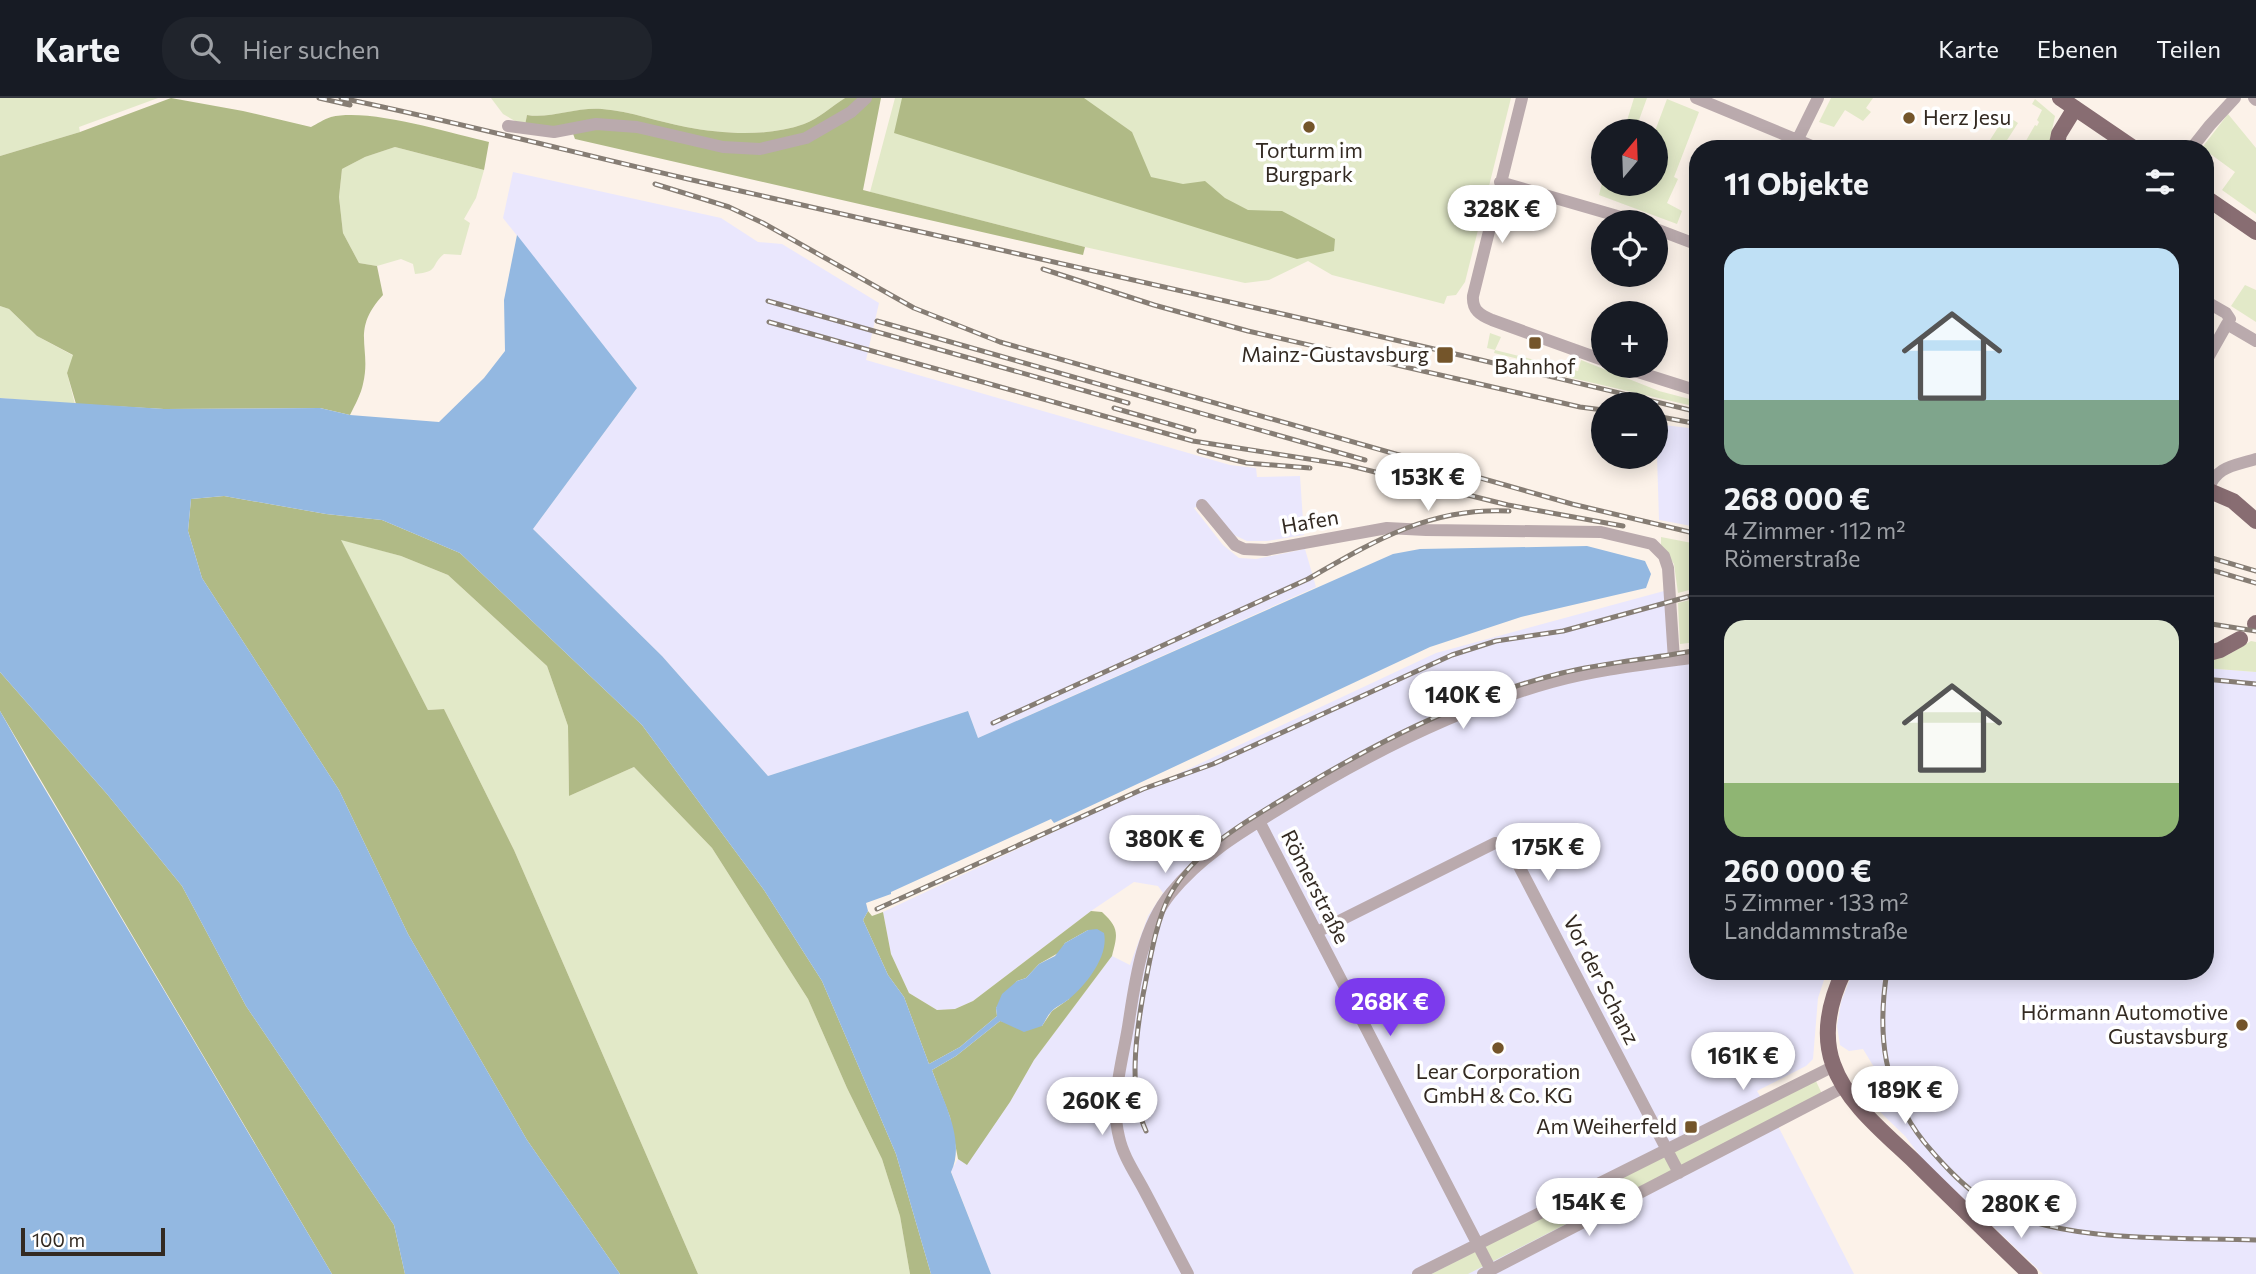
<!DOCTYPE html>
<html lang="de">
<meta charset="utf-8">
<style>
:root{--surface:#171b24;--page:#20242c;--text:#f1f3f6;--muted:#9ea1a6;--line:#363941;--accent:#7c3aed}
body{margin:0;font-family:Commissioner,sans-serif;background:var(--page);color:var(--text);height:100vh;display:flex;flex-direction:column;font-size:26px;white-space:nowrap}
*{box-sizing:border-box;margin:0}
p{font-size:23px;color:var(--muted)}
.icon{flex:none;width:38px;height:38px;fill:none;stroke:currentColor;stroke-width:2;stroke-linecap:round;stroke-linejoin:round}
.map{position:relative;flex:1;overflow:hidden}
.side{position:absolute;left:1689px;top:42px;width:525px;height:840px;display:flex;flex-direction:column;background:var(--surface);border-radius:28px;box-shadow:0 4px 18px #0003}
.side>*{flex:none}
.needle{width:46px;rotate:19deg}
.fabs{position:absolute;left:1591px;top:21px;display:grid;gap:14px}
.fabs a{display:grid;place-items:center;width:77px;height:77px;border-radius:50%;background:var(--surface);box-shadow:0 4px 18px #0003;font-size:35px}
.scale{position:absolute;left:21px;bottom:18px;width:144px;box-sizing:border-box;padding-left:7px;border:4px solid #332a22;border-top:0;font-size:19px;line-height:24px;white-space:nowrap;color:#332a22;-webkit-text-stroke:5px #fff;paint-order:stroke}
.price{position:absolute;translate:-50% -60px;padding:0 16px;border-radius:24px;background:#fff;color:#222;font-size:23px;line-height:46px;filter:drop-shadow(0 2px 4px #0008)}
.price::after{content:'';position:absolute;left:50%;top:42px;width:21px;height:16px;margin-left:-10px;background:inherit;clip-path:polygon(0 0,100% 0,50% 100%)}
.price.on{background:var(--accent);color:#fff}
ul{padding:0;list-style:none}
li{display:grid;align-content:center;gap:14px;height:371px;padding:0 35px}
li+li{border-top:2px solid var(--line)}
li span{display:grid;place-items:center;height:217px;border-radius:21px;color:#555}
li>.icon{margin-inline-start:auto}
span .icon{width:126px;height:126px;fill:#fffc;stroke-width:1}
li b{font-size:30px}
h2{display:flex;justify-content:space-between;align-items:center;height:84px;padding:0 35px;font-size:30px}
header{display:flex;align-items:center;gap:42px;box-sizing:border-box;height:98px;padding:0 35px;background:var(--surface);border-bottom:2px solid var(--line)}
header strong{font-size:33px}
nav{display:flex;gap:38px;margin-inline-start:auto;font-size:24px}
.search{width:490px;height:63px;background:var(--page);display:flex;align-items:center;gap:18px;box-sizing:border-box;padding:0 24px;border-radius:28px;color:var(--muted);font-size:26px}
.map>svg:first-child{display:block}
</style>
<header>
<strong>Karte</strong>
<div class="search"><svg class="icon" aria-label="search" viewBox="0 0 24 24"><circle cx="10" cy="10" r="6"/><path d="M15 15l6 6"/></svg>Hier suchen</div>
<nav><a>Karte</a><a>Ebenen</a><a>Teilen</a></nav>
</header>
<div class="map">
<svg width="2256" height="1176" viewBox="0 0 2256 1176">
<rect width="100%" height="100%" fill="#fcf2e9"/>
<path fill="#eae7fd" d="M 513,74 L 721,120 L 758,144 L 782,146 L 879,205 L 866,262 L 1230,367 L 1256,370 L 1257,379 L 1300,378 L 1304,437 L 1267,443 L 1247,443 L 1234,437 L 1206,403 L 1194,410 L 1223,447 L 1239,460 L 1256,461 L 1305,451 L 1316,489 L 978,640 L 968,613 L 768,678 L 662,558 L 533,431 L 637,290 L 503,120 Z
M 1656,326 L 1697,331 L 1697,429 L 1659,422 Z
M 1664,493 L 1670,568 L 1697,565 L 1698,873 L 1827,873 L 1818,900 L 1813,961 L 1806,968 L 1757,993 L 1779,1030 L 1854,1176 L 991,1176 L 951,1073 L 958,1061 L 967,1066 L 1010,1004 L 1034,962 L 1112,858 L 1130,867 L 1148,818 L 1163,795 L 1158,788 L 1134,784 L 1091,813 L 973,903 L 955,911 L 937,912 L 909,895 L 891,856 L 883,814 L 1436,555 Z
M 2205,570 L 2256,574 L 2256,1176 L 2043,1176 L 1923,1062 L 1905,1038 L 1877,1011 L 1870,998 L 1871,983 L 1877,974 L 1863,951 L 1849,953 L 1840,947 L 1837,928 L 1841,904 L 1853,873 L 2205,873 Z"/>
<path fill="#e2e9c8" d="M 0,0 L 158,0 L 79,29 L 80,34 L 0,58 Z
M 491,0 L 845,0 C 832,8 818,21 804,26 C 768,39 723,36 686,29 C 658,24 631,13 602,11 C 577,9 551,21 527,17 L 525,27 L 522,27 L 503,16 Z
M 895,0 L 1511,0 L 1465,184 L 1456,197 L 1447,198 L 1444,206 L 1332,177 L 1308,163 L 1269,182 L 1245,185 L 1085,149 L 870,94 Z
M 1634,0 L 1647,0 L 1635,33 L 1619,33 L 1620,28 L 1625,29 Z
M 1831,0 L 1873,0 L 1866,10 L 1871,14 L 1863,23 L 1845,12 L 1834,29 L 1819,24 Z
M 1667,1 L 1699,14 L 1674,79 L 1678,81 L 1667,105 L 1682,113 L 1677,126 L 1599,97 L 1603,81 L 1603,86 L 1620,86 L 1620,89 L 1635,94 L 1639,86 L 1656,86 L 1656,43 L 1658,36 L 1655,33 Z
M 2035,1 L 2055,18 L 2048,51 L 2025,51 L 2023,48 L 2035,27 L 2037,28 L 2039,24 L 2037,22 L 2042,12 L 2032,6 Z
M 2228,16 L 2256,50 L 2256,116 L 2222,92 L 2235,74 L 2209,55 L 2205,57 L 2205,51 L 2201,51 Z
M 2006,17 L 2018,25 L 2002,50 L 1990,42 Z
M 395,49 L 484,72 L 476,100 L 464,121 L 470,125 L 461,157 L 444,156 C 430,167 440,174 415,176 L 413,166 L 401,161 L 377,168 L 359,165 L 343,135 L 339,99 L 342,71 L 365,59 Z
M 2245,187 L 2256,192 L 2256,224 L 2231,208 Z
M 0,208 L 9,211 L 37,238 L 74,258 L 67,275 L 75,306 L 0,300 Z
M 1490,235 L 1501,239 L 1495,252 L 1578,273 L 1581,262 L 1659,293 L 1697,303 L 1697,309 L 1550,275 L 1551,269 L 1494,255 L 1495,252 L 1487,250 Z
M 1661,439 L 1697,446 L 1697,490 L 1678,495 L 1674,466 L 1661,447 Z
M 340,441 L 401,458 L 448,477 L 547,568 L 568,628 L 569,698 L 634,669 L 712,750 L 808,901 L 847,990 L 882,1061 L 900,1118 L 910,1176 L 698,1176 L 514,752 L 444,611 L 428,612 Z
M 1697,500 L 1697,544 L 1680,546 L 1678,505 Z
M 2251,543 L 2256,544 L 2256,574 L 2205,570 L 2205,563 L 2228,557 Z
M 1815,981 L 1822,996 L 1468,1176 L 1431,1176 Z"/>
<path fill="#b0ba86" d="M 171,0 L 243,13 L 311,29 C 317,26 324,21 331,19 C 371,10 448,35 489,44 L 484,72 L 395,49 L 365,59 L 342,71 L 339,99 L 343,135 L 359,165 L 377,168 L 383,197 C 350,233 372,249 363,286 C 361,296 355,307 350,317 L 320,310 L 164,311 L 76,306 L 67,275 L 73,257 L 37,238 L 9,211 L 0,208 L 0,58 L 80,34 Z
M 845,0 L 881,0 L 863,92 L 1085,149 L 1083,157 L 575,41 L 572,33 L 525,27 L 527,17 C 550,21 576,9 602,11 C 631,13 658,24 686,29 C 723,36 768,39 804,26 C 818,21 832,8 845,0 Z
M 902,0 L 1084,0 L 1132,34 L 1151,79 L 1183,86 L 1205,83 L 1225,100 L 1248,112 L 1282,113 L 1335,141 L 1334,153 L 1297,161 L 894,35 Z
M 224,398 L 326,416 L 382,422 L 460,455 L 642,627 L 764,792 L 822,883 L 896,1056 L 931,1176 L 910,1176 L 900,1118 L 882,1061 L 847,990 L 808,901 L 712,750 L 634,669 L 569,698 L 568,628 L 547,568 L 448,477 L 401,458 L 341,442 L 428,612 L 444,611 L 514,752 L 698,1176 L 620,1176 L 527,1042 L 408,836 L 339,692 L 202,480 L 188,433 L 191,401 Z
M 0,574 L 107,696 L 182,788 L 246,908 L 394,1127 L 405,1176 L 332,1176 L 0,613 Z
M 868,813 L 872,818 L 883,814 L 891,856 L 909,895 L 937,912 L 955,911 L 973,903 L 1091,813 L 1102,814 C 1119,830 1118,835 1112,858 L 1034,962 L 1010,1004 L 967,1067 L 958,1061 L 950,1019 L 932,972 L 956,958 L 1000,923 L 1042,928 L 1052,913 L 1069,901 L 1088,832 L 1065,845 L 1060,854 L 1039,866 L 1026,880 L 1017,883 L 996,910 L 997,918 L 960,949 L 929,966 L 904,899 L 888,877 L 863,822 Z"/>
<path fill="#93b8e1" d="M 517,137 L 637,290 L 533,431 L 662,558 L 768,678 L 968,613 L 978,640 L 1393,456 L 1420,451 L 1587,448 L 1645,463 L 1651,476 L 1646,490 L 1521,519 L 1430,549 L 1054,725 L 1051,721 L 891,794 L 891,796 L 866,805 L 868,813 L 863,822 L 888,877 L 904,899 L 929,966 L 960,949 L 997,918 L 996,910 L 1002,896 L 1017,883 L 1026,880 L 1039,866 L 1055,858 L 1065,845 L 1088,832 L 1097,831 L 1104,835 C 1109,858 1086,887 1069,901 C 1063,906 1055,909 1051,914 C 1047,918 1045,924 1042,928 L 1024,934 L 1000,923 L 956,958 L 932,972 C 943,1003 966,1042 951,1074 L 991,1176 L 931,1176 L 896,1056 L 822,883 L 764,792 L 642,627 L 460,455 L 382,422 L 326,416 L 224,398 L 191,401 L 188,433 L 202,480 L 339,692 L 408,836 L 527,1042 L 620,1176 L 405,1176 L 394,1127 L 246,908 L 182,788 L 107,696 L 0,574 L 0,300 L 164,311 L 320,310 L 350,317 L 439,324 L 484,280 L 505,253 L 504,202 Z
M 0,613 L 30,666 L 332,1176 L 0,1176 Z"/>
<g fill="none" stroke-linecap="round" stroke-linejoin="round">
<path stroke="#baaaad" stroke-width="12" d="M 1522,0 L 1473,198 C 1472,212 1480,217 1492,222 L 1603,262
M 1696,0 L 1819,51
M 2254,0 L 2256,2
M 508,28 L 554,34 L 596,26 L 637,29 L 723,49 L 760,51 L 806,40 L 851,14 L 866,0
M 1793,51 L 1818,0
M 2191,51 L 2210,27 L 2235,0
M 1500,84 L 1638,124
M 1656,131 L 1698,147
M 2205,203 L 2226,215 L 2230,221 L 2227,226 L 2256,243
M 2205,265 L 2227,226
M 1619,268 L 1698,293
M 2208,392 C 2216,368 2234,368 2256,361
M 1202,407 L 1235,447 L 1244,451 L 1266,452 L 1387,430 L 1426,432 L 1601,434 L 1652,446 L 1664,458 L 1668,470 L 1674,562
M 1259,723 L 1491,1172
M 1317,834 L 1495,745 L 1508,747 L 1679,1075
M 1188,1176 C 1173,1148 1159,1120 1144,1092 C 1135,1075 1123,1058 1119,1039 C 1110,1003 1122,965 1128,929 C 1135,884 1141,832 1171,795 C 1201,758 1240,735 1279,711 C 1364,658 1455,611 1552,584 C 1599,571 1649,566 1698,559
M 1418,1176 L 1834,968
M 1483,1176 L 1844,989"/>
<path stroke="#886d72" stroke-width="16" d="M 2060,0 L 2135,51
M 2056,51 L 2059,36 L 2075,10
M 2205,99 L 2256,134
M 2205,391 L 2233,403 L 2256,423
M 2255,526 L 2256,525
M 2205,556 L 2220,552 L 2240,541
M 1844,873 C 1830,902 1822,935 1833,966 C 1847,1006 1886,1036 1915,1064 C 1953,1102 1992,1139 2030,1176"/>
<g stroke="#867d74" stroke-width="5">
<path id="rail" d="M 319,0 L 350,7
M 341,0 C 457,24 572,54 688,81 C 1025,158 1362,232 1698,314
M 655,86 L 729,109 L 763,125 L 914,210 L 1000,244 L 1572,406 L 1698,436
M 1043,171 L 1154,207 L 1248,233 L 1580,309 L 1603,312
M 768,203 L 1128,305
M 877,223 L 1365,362
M 769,224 L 1193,343 L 1347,367 L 1508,407 L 1623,428
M 1114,310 L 1194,333
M 1656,318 L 1698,326
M 1199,353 L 1247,365 L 1310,370
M 2205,458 L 2256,473
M 2205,470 L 2256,485
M 2205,525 L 2256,533
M 2205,581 L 2256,586
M 993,625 L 1308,481 C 1374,443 1430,409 1509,413
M 877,811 L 1143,691 L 1213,666 L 1452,557 L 1496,543 L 1563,533 L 1698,496
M 1887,873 C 1877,936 1883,992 1924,1044 C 1944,1068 1967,1093 1994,1108 C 2062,1146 2179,1139 2256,1142
M 1146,1033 C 1128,995 1136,937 1143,897 C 1149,867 1156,821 1171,795 C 1194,754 1244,724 1283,701 C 1371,647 1461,600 1562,575 C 1607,564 1652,561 1698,552"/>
</g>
<use href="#rail" stroke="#fff" stroke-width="2.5" stroke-dasharray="8" stroke-linecap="butt"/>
</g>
<g fill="#74552a" stroke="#fff" stroke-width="2.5">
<circle cx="1909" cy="20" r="7"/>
<circle cx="1309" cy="29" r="7"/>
<rect x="1528" y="238" width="14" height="14" rx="3.5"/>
<rect x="1436" y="248" width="18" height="18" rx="3.5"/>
<circle cx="2242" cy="927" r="7"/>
<circle cx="1498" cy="950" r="7"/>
<rect x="1684" y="1022" width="14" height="14" rx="3.5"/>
</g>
<g text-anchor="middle" stroke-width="7" stroke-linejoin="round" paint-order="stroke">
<g font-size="21" fill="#332a22" stroke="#fff">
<text x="1923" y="27" text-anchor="start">Herz Jesu</text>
<text x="1309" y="60">Torturm im<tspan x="1309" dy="24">Burgpark</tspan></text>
<text x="1429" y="264" text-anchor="end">Mainz-Gustavsburg</text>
<text x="1535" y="276">Bahnhof</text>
<text x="2228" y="922" text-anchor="end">Hörmann Automotive<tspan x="2228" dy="24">Gustavsburg</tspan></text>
<text x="1498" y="981">Lear Corporation<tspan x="1498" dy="24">GmbH &amp; Co. KG</tspan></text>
<text x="1677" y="1036" text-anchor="end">Am Weiherfeld</text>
</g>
<g font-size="21" fill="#332a22" stroke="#fff">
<text transform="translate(1310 424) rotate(-10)" y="7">Hafen</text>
<text transform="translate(1315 789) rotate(63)" y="7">Römerstraße</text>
<text transform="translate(1601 882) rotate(63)" y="7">Vor der Schanz</text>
</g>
</g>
</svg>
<div class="fabs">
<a><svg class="needle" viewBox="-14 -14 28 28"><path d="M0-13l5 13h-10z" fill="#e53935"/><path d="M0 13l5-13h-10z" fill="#9ea1a6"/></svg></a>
<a><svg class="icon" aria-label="locate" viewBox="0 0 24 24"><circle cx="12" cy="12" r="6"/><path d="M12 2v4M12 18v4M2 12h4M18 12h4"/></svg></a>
<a>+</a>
<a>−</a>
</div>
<div class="scale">100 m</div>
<b class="price" style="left:1502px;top:147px">328K €</b>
<b class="price" style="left:1428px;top:415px">153K €</b>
<b class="price" style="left:1463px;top:633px">140K €</b>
<b class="price" style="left:1165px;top:777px">380K €</b>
<b class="price" style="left:1548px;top:785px">175K €</b>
<b class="price on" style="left:1390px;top:940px">268K €</b>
<b class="price" style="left:1743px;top:994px">161K €</b>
<b class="price" style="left:1905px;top:1028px">189K €</b>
<b class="price" style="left:1102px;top:1039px">260K €</b>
<b class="price" style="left:1589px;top:1140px">154K €</b>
<b class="price" style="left:2021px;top:1142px">280K €</b>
<section class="side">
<h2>11 Objekte<svg class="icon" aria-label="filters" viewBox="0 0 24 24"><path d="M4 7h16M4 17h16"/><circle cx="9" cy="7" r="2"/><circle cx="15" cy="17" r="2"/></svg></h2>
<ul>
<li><span style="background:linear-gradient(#bfe0f5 70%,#7fa58c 0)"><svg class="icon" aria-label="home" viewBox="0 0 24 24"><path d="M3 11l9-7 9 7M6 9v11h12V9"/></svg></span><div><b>268 000 €</b><p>4 Zimmer · 112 m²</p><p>Römerstraße</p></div></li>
<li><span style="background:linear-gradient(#dfe7d0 75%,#8fb573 0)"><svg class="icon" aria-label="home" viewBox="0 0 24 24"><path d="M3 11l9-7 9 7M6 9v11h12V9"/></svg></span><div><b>260 000 €</b><p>5 Zimmer · 133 m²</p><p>Landdammstraße</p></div></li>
</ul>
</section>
</div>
